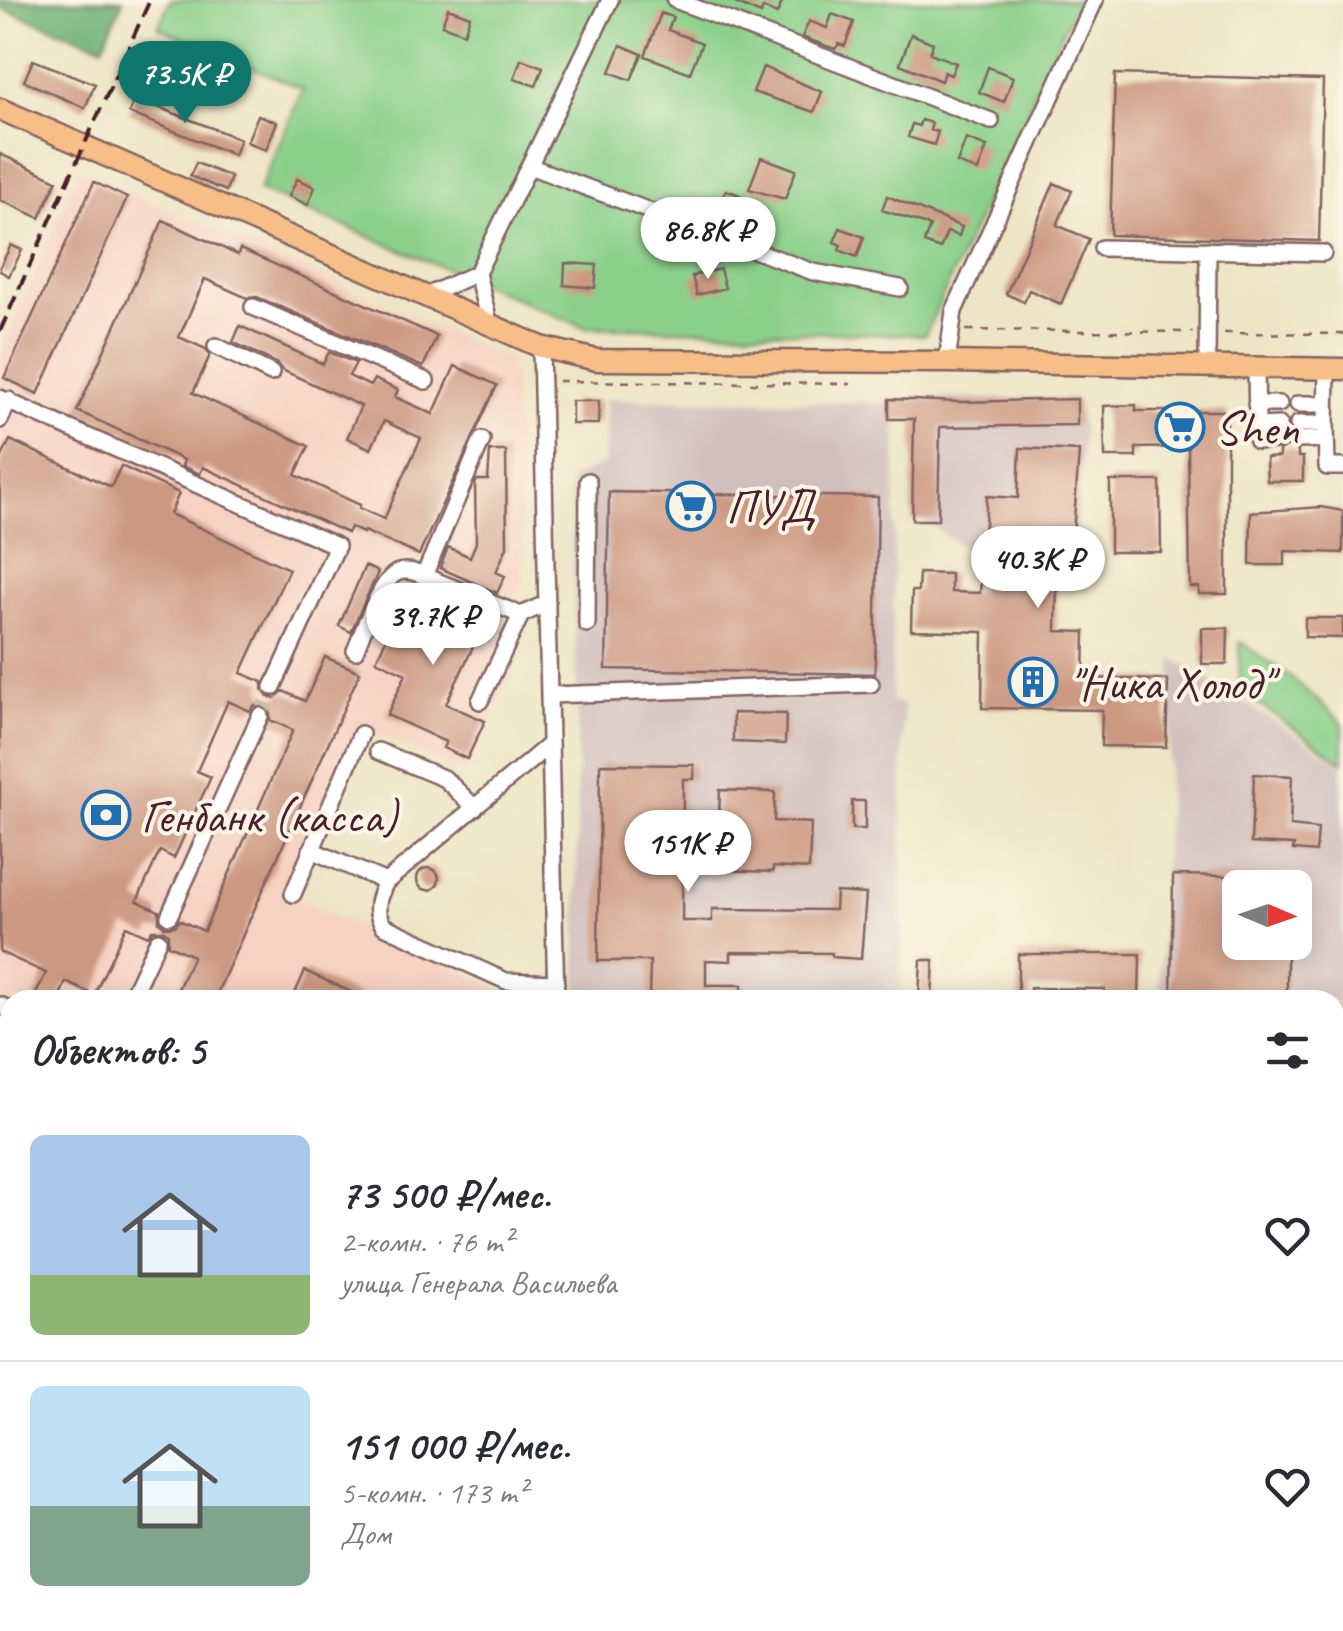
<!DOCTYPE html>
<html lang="ru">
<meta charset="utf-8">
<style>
:root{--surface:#fff;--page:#f2f2f3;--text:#2b2b33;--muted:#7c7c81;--line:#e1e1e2;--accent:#0f766e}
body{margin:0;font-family:Caveat,sans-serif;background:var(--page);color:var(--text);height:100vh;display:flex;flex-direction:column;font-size:38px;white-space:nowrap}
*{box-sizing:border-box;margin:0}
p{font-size:32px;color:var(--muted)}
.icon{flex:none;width:55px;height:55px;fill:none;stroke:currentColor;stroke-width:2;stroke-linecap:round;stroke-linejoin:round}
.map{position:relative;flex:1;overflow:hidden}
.sheet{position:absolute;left:0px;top:990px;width:1345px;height:642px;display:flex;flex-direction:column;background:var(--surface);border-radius:30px 30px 0 0;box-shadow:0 5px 25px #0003}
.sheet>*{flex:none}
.needle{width:65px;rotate:92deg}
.tools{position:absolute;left:1222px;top:870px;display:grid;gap:20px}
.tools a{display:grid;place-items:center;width:90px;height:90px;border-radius:15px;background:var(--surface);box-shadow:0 5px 25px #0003;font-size:50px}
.price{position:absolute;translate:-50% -85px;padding:0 22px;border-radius:35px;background:#fff;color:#222;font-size:32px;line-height:65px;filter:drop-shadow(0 2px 5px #0008)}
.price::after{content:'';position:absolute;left:50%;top:60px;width:30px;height:22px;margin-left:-15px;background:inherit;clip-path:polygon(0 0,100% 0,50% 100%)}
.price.current{background:var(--accent);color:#fff}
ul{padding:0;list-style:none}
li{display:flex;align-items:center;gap:30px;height:250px;padding:0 30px}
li+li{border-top:2px solid var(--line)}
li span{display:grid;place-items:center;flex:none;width:280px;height:200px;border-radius:15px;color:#555}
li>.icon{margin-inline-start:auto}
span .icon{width:120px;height:120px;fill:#fffc;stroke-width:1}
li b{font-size:42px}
h2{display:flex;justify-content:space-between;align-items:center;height:120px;padding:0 30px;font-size:42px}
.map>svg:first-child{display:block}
</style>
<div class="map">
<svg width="1343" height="1631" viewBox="0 0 1343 1631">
<rect width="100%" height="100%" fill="#fcf5e5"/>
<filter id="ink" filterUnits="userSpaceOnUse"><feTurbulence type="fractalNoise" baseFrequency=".01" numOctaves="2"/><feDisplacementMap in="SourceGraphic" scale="20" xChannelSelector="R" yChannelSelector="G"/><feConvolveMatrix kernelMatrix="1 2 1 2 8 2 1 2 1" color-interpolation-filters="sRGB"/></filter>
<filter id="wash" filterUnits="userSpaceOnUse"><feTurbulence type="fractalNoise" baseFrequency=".0048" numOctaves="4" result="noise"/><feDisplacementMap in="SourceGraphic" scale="40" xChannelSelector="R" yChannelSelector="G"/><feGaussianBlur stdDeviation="2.25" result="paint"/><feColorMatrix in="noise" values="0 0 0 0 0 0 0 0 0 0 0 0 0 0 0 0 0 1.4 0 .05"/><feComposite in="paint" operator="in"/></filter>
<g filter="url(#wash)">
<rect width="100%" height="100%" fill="#ede5c5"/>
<path fill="#f6d2c3" d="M 79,170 L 512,361 L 507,372 L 514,375 L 524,583 L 496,637 L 522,650 L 465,773 L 387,737 L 368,734 L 294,898 L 497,986 L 491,1000 L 10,1000 L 10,1050 L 0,1046 L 0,354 Z"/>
<path fill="#d1bfbd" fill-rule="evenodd" d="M 916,397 L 1077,399 L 1083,434 L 1074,559 L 977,557 L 910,511 Z
M 606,399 L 897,403 L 891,703 L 903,704 L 901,1000 L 577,1000 L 577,707 L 571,480 L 605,463 Z
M 1173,658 L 1343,765 L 1343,1179 L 1335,1179 L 1335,1000 L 1159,1000 ZM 1240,888 L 1295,888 L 1295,942 L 1240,942 Z"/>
<path fill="#8ad08a" stroke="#6a785a" stroke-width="2.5" d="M 170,0 L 1077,0 L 925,335 L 584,327 L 259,190 L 303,89 L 158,27 Z
M 1240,642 L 1292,678 L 1343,723 L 1343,762 L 1239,691 Z
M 1335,1228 L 1343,1228 L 1343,1485 L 1335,1491 Z"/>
<path fill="#6fb276" stroke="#5c6850" stroke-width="2.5" d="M 0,0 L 123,0 L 103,46 L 0,8 Z"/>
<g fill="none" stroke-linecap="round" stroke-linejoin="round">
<path stroke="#5cb1d8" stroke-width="4" d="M 105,1631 L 115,1626 L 188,1631"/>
</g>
<g id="blocks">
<path fill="#cc9881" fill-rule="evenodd" d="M 728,0 L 783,0 L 777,14 L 763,8 L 761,14 Z
M 448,8 L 470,16 L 464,33 L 442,25 Z
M 661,13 L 673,17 L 668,30 L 702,43 L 690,73 L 645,56 Z
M 832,14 L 854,22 L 845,46 L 839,44 L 835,49 L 802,37 L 809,21 L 827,28 Z
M 911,34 L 933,43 L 930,53 L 956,63 L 951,75 L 944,72 L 941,81 L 900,64 Z
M 621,45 L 642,54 L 631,80 L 610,72 Z
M 521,59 L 543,67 L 536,86 L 514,79 Z
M 33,60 L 95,84 L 85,108 L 24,81 Z
M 763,67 L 822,92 L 814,112 L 753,92 Z
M 988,67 L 1013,77 L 1004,102 L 979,92 Z
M 1115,74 L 1323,80 L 1319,241 L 1110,235 Z
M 135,98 L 240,139 L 234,155 L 129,113 Z
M 258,115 L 277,122 L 266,150 L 247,142 Z
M 921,120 L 932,123 L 930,130 L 938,132 L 934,145 L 908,137 L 912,124 L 919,126 Z
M 966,139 L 987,147 L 978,171 L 957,163 Z
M 0,154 L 57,180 L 40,218 L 0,200 Z
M 761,157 L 796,170 L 785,199 L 749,189 Z
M 196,163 L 231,177 L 226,191 L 190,176 Z
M 297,179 L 315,187 L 308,205 L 289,196 Z
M 94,182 L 127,198 L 38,394 L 4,378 Z
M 1054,183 L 1072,191 L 1057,225 L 1089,239 L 1061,304 L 1029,290 L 1024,302 L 1006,294 Z
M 726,190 L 740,195 L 732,217 L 718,212 Z
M 887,196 L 962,227 L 959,236 L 947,232 L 940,249 L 924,243 L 930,226 L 882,210 Z
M 163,220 L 238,255 L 240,249 L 437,336 L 423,367 L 257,297 L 247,298 L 205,279 L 179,337 L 206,349 L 210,355 L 193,393 L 309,446 L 295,475 L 360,505 L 359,508 L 384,519 L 421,438 L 384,421 L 371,449 L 347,438 L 361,406 L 282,370 L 276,363 L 233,342 L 240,326 L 323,364 L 329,352 L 356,363 L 349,376 L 370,386 L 374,379 L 398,390 L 395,397 L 433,414 L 455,366 L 497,385 L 419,555 L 364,531 L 363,533 L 350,527 L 347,533 L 203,467 L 200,474 L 182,466 L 184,460 L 77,411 Z
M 840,228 L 864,237 L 857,257 L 839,250 L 841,245 L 834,242 Z
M 11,245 L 22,250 L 9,276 L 0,271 L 0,267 Z
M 565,263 L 597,265 L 595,288 L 564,285 Z
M 720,269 L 725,288 L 697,295 L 692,276 Z
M 889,399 L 960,402 L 1077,399 L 1077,425 L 940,427 L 938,520 L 912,520 L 914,419 L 889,419 Z
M 572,401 L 599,401 L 598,424 L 572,424 Z
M 1136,405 L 1136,411 L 1227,411 L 1227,594 L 1199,594 L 1199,587 L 1190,587 L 1188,447 L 1136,448 L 1136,457 L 1105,457 L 1104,406 Z
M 10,440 L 111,487 L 121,466 L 179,493 L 170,514 L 289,569 L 241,673 L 263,682 L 262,689 L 268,697 L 275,698 L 283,691 L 305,701 L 325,657 L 360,672 L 214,1000 L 173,1000 L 193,956 L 168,945 L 168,934 L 162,930 L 152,930 L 148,936 L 126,926 L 94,995 L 66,982 L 58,1000 L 33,1000 L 46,973 L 0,952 L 0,461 ZM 228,701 L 250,711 L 254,706 L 264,705 L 270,710 L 270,720 L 293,730 L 204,931 L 179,920 L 175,926 L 165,927 L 159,922 L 159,911 L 137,901 L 160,851 L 174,858 L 211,777 L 197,771 Z
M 1289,446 L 1298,451 L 1298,457 L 1303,457 L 1303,481 L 1267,481 L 1266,458 L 1279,457 L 1279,451 Z
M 1020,448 L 1079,451 L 1071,563 L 1084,563 L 1084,575 L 1057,576 L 1056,631 L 1085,632 L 1084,678 L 1168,680 L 1166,747 L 1101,746 L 1102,710 L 982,708 L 983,632 L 911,630 L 912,591 L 918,591 L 919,573 L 951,574 L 951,592 L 980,593 L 987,496 L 1018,498 Z
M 490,451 L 506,451 L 507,547 L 496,572 L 505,576 L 497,593 L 440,568 L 448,547 L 470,557 L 476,543 L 475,484 L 477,480 L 488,480 Z
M 1110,481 L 1160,481 L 1161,552 L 1110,552 Z
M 609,492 L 878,497 L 875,674 L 606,669 Z
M 1321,507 L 1343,511 L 1343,553 L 1285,551 L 1285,565 L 1250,565 L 1251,512 Z
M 365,566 L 378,572 L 351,632 L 339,626 Z
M 409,590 L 439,604 L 443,596 L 487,617 L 446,704 L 485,721 L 467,759 L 443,748 L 446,742 L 387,715 L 406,674 L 376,660 Z
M 1305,618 L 1343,618 L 1343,638 L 1305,637 Z
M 1202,628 L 1228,628 L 1227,664 L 1202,664 Z
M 733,713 L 786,714 L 785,744 L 733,742 Z
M 600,764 L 694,765 L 694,779 L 683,779 L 682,921 L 712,921 L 712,909 L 835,910 L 836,892 L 866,894 L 861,959 L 832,957 L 832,953 L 731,952 L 731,961 L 706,960 L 706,985 L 742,985 L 742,1000 L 649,1000 L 650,961 L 598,961 Z
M 1254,774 L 1292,776 L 1290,826 L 1318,829 L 1316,852 L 1293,850 L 1294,845 L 1251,843 Z
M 720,790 L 775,792 L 774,821 L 811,823 L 809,869 L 773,867 L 773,872 L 717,870 Z
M 852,801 L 865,801 L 865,829 L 852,829 Z
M417 879a11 11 0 1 1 22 0a11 11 0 1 1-22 0Z
M 1173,875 L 1288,877 L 1288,888 L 1240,888 L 1240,942 L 1287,942 L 1287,1000 L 1171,1000 Z
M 1018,954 L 1140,954 L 1139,1000 L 1105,1000 L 1105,989 L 1030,988 L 1030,1000 L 1018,1000 Z
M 921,960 L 934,960 L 932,998 L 919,997 Z
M 305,971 L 369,1000 L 292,1000 Z"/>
</g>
</g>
<g filter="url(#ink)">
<use href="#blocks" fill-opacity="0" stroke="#836461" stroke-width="2.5"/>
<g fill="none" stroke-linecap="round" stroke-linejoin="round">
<path stroke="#ccbda6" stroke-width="15" stroke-dasharray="15 8" stroke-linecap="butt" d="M 260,716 L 273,687"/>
<g stroke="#836461" stroke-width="20">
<path id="minor" d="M 675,0 L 991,121
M 529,166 L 813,272 L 900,288
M 1102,248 L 1323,253
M 477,273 L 610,0
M 426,296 L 477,273 L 489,322
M 253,307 L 426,381
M 216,346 L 271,373
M 541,347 L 556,1000
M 947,362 L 954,311 L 1095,0
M 1207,367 L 1208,250
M 1256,368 L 1257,426 L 1279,425
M 0,398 L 337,546 L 273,687
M 1256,404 L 1279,404
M 1298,404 L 1326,404
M 0,420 L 9,400
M 1298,424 L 1326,424 L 1327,467 L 1343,467
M 1326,424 L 1327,369
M 1257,426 L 1257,441 L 1279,440
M 482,440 L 424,576 L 521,615
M 1298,440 L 1326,439
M 587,624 L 588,481
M 355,651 C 363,632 381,577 399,572 C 408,569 416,573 424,576
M 549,695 L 871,684
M 480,701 L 521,615 L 547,603
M 550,744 L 386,882 C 378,897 373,912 384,926 L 506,981 L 556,983
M 378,751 L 445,779 L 475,808
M 311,850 L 386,882
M 293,894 L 361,734
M 169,916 L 260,716
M 130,1000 L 158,940
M 0,1005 L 10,1010
M 0,1050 L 10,1054
M 1335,1197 L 1343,1198
M 0,1342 L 10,1348
M 0,1578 L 10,1557
M 449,1622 L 471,1631
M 1132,1622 L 1145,1631
M 1295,1622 L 1307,1631
M 852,1631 L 873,1622"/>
</g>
<g stroke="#836461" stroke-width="25">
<path id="major" d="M 0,109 L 541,347 L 597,360 L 947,362 L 1343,369"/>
</g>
<path stroke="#836461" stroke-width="2.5" stroke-dasharray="8 8" stroke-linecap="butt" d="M 966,330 L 1193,332
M 1224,333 L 1343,334
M 558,381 L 851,384"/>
<use href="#minor" stroke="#fff" stroke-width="15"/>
<use href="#major" stroke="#f7be87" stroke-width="20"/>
<path stroke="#4a1f2b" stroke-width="4" stroke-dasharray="15 8" stroke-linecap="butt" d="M 0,331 L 150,0"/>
</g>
</g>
<defs>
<g id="supermarket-ring" transform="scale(2.5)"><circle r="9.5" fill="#fcf5e5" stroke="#1f6fb2" stroke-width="1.5"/><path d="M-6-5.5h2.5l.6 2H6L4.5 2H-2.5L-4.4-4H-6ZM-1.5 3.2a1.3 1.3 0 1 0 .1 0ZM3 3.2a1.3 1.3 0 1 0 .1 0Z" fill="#1f6fb2"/></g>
<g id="building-ring" transform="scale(2.5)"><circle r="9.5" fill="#fcf5e5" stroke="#1f6fb2" stroke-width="1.5"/><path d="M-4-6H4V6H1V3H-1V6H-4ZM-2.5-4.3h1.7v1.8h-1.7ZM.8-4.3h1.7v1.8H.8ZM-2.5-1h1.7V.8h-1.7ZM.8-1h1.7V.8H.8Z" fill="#1f6fb2"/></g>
<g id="bank-ring" transform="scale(2.5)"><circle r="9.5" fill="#fcf5e5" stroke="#1f6fb2" stroke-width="1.5"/><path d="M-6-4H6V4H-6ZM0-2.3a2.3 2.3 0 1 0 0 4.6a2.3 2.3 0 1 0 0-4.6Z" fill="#1f6fb2"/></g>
</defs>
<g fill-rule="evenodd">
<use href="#supermarket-ring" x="1180" y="427"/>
<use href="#supermarket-ring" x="691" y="506"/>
<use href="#building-ring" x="1033" y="682"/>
<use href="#bank-ring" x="106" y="815"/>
</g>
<g text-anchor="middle" stroke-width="8" stroke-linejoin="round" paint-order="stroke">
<g font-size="48" fill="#4a1f2b" stroke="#fcf5e5" text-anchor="start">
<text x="1215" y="444">Shen</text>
<text x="726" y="523">ПУД</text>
<text x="1068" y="699">"Ника Холод"</text>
<text x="141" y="832">Генбанк (касса)</text>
</g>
</g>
</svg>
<div class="tools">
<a><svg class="needle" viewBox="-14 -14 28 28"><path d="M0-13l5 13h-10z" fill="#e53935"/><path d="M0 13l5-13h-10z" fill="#7c7c81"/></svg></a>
</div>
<b class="price current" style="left:185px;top:126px">73.5K ₽</b>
<b class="price" style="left:708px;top:282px">86.8K ₽</b>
<b class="price" style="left:1038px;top:611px">40.3K ₽</b>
<b class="price" style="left:433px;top:668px">39.7K ₽</b>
<b class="price" style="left:688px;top:895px">151K ₽</b>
<section class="sheet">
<h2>Объектов: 5<svg class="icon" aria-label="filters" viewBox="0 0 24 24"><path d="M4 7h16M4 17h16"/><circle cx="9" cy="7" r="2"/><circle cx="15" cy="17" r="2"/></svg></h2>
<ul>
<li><span style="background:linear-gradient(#a9c7e8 70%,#8fb573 0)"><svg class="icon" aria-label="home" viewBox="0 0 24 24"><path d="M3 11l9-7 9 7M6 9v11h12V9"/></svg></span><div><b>73 500 ₽/мес.</b><p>2-комн. · 76 m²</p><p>улица Генерала Васильева</p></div><svg class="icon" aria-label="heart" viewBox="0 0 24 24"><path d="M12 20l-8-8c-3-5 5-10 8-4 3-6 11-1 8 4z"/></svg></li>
<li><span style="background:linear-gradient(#bfe0f5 60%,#7fa58c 0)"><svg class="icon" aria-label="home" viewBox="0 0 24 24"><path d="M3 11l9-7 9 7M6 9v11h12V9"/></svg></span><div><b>151 000 ₽/мес.</b><p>5-комн. · 173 m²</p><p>Дом</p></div><svg class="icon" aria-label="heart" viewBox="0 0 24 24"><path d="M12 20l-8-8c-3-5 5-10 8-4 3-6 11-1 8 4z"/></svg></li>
</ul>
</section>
</div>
